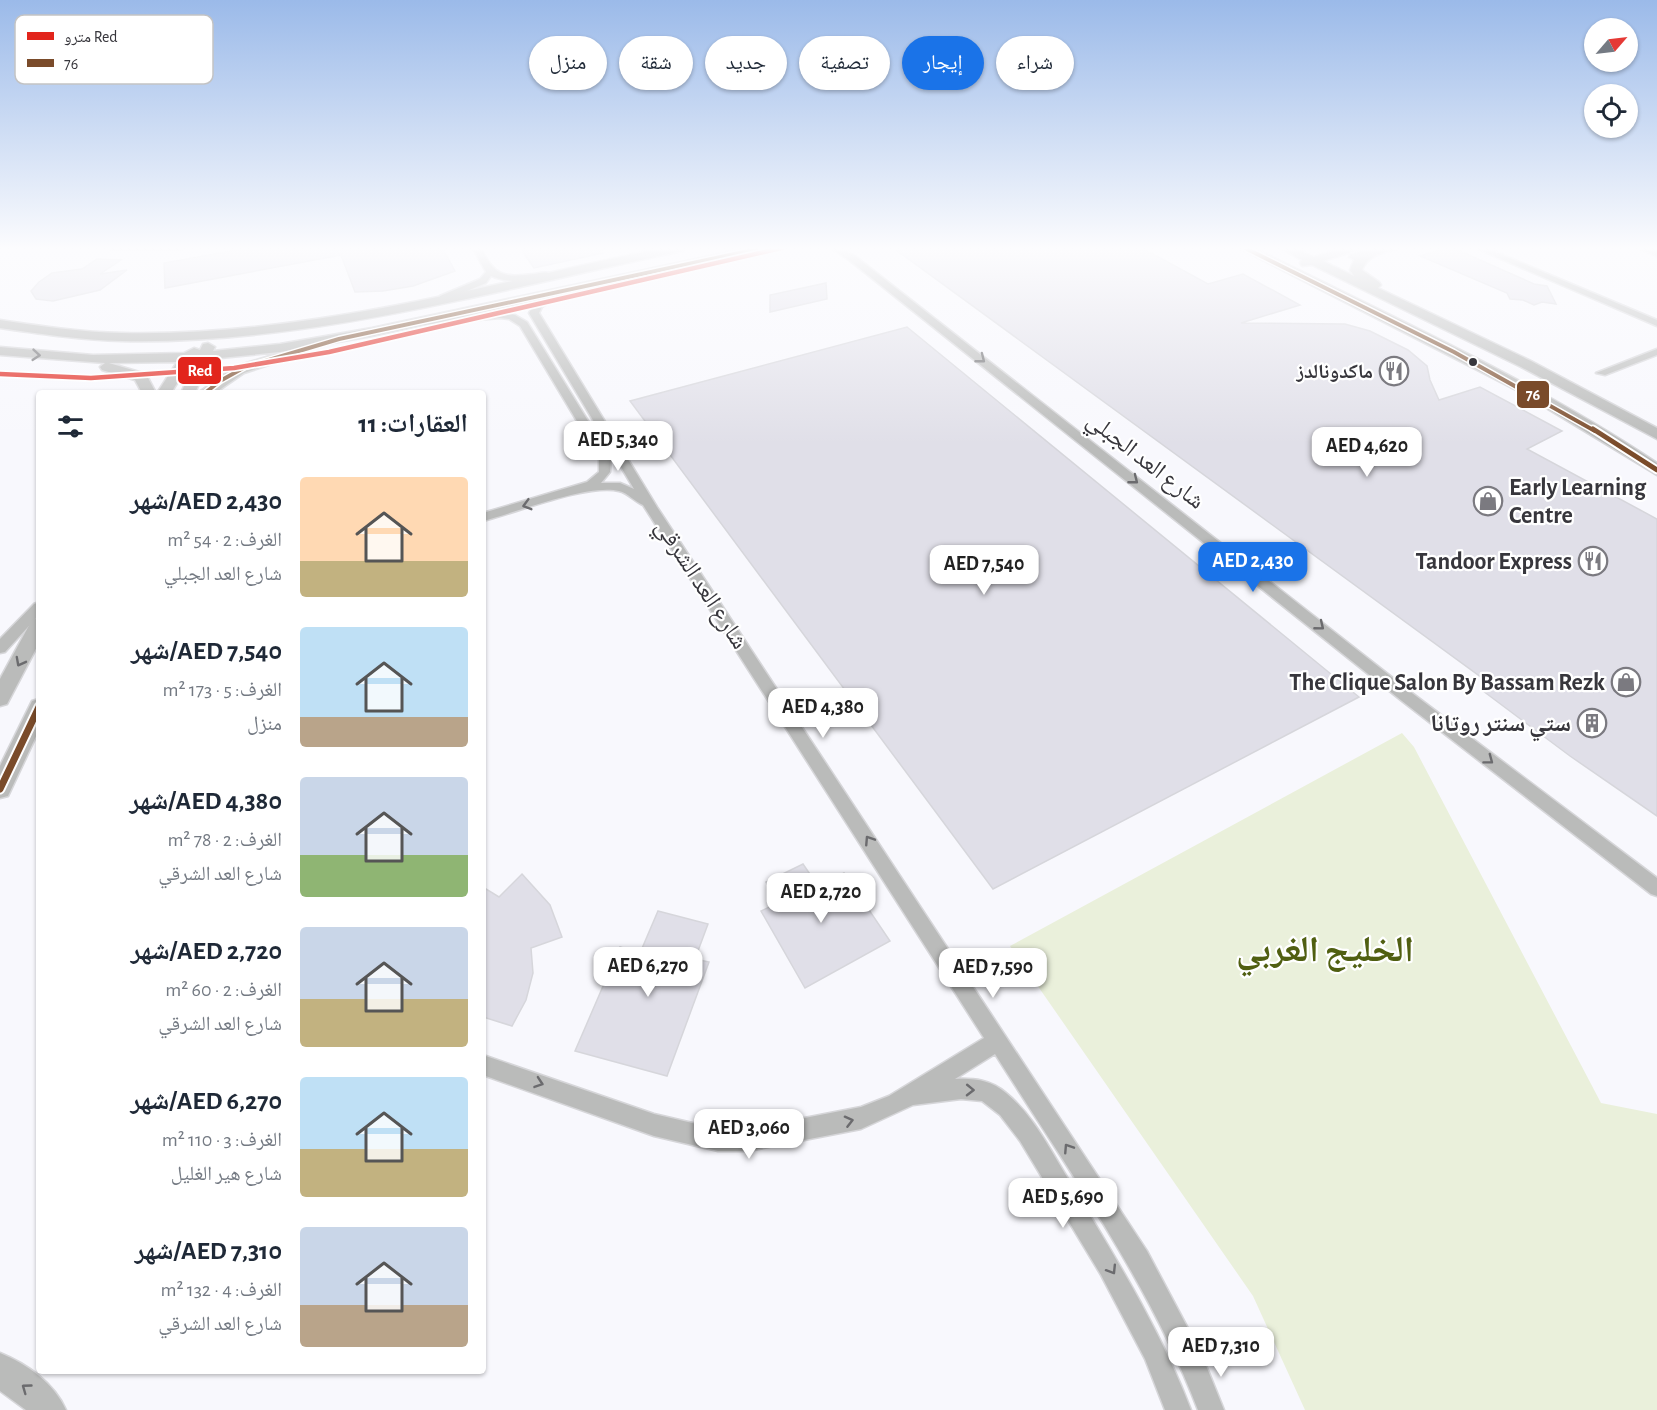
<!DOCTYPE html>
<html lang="ar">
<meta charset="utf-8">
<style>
:root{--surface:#fff;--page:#f6f6f7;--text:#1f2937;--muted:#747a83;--accent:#1a73e8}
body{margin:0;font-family:"Alegreya Sans","Noto Naskh Arabic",sans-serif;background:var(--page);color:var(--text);direction:rtl;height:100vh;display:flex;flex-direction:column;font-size:22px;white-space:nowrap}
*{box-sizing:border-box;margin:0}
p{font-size:20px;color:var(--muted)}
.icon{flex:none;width:33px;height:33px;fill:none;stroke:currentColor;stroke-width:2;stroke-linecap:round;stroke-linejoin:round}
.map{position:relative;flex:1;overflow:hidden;direction:ltr}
.sheet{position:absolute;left:36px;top:390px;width:450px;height:984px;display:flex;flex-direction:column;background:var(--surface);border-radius:6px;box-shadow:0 2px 4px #0004;direction:rtl}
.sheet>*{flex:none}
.banner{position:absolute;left:504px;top:36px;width:570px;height:54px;direction:rtl;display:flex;gap:12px}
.needle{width:39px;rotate:62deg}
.tools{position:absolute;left:1584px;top:18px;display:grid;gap:12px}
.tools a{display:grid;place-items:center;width:54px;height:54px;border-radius:50%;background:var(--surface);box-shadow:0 2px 4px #0004;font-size:30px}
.price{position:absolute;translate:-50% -51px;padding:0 14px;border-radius:12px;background:#fff;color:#222;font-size:20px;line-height:39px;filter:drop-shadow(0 2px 3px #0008)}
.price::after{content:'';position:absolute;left:50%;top:36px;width:18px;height:14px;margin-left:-9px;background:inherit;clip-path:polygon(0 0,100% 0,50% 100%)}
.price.active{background:var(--accent);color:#fff}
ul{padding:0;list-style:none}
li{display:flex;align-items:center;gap:18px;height:150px;padding:0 18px}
li span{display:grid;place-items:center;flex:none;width:168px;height:120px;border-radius:6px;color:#555}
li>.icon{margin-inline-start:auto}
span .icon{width:72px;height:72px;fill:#fffc;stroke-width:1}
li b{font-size:26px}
h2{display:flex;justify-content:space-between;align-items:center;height:72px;padding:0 18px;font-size:26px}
.tag{padding:0 21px;border-radius:27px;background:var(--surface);box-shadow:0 2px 4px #0004;font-size:21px;line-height:54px}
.tag.active{background:var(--accent);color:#fff}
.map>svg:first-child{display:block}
</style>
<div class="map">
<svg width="1657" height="1410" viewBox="0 0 1657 1410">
<rect width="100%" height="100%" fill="#f8f8fd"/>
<path fill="#eaf0db" d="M 1402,733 L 1414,747 L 1601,1103 L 1657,1114 L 1657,1410 L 1305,1410 L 1253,1296 L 1010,946 Z"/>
<path fill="#e0dfe8" stroke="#d6d6db" stroke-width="1.5" d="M 253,247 L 442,247 L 455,271 L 413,286 L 383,291 L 355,292 L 341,255 L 165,288 L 164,263 Z
M 534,247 L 602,247 L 603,253 L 534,268 L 522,251 Z
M 892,247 L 1140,247 L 1208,284 L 1243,274 L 1300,305 L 1241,323 L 1345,324 L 1370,331 L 1408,350 L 1427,366 L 1430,380 L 1439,400 L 1480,387 L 1562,431 L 1527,449 L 1657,519 L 1657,816 L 1570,756 L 1483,691 L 1493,686 Z
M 1451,247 L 1534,284 L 1547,286 L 1556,304 L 1542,302 L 1534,305 L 1523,300 L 1510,299 L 1507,293 L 1420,256 Z
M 97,259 L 121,260 L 100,274 L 127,270 L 100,290 L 53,301 L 36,299 L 31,291 L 39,282 L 52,273 L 82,269 Z
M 826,283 L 827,299 L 770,312 L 770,295 Z
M 907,327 L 1359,697 L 993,889 L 630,401 Z
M 803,864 L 818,886 L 844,873 L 890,941 L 805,988 L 761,911 L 778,903 L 766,882 Z
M 522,874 L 550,905 L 562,937 L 531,948 L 533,973 L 526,1000 L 512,1026 L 483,1017 L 483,887 L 499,897 Z
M 658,911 L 708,924 L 695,959 L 709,962 L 667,1076 L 575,1051 L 620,947 L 640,953 Z"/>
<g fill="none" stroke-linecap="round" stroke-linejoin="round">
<g stroke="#d6d6d9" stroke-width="3">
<path id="street" d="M 108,247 L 186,247 L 182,250 L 112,250 Z
M 472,247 L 480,247 C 495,275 501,278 534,274 C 541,273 547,271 552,275 C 538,284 507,283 491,276 L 486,283 L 446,300 L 440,300 L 440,296 L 480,279 L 486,272 Z
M 778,247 L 796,247 L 722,261 L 718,258 Z
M 829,247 L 839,247 L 855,256 L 1412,693 L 1657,878 L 1657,896 L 1651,894 L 1402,701 L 849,260 Z
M 1473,247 L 1484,247 L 1657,320 L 1657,326 Z
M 1636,247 L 1647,247 L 1657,250 L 1657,256 Z
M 561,289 L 568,291 L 542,307 L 539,313 L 657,507 L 1147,1251 L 1201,1353 L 1224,1410 L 1198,1410 C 1149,1282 1068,1170 995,1054 L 955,1079 C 974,1078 991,1080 1006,1093 C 1033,1115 1049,1148 1067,1177 C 1113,1254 1159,1326 1191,1410 L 1165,1410 L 1145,1359 L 1101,1275 L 1020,1141 L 1000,1115 L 982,1101 L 961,1099 L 913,1105 L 861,1129 L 748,1151 L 718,1151 L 654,1136 L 483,1075 L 483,1055 L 654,1114 L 718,1129 L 748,1129 L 861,1107 L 889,1096 L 984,1038 L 643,505 C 635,502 628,493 619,491 C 589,483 515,513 483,521 L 483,513 L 587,482 L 599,472 L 599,458 L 520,326 L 509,319 L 500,318 L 421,325 L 416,322 L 418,320 L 500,312 L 515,315 L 527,322 L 611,458 L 610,472 L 601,483 L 620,483 L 634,489 L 529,313 L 535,303 Z
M 1657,349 L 1657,355 L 1605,375 L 1596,373 Z
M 39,602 L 39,615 L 5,652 L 0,653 L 0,639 L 34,604 Z"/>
</g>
<g stroke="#d6d6d9" stroke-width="3">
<path id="secondary" d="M 667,247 L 688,247 L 682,251 C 501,289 308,345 122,341 C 81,340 41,334 0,328 L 0,320 C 40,326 81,332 122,333 C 305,337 488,284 667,247 Z
M 752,247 L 773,247 L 767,251 L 372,336 L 280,352 L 210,359 L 195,393 L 181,393 L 195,361 L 191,361 L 171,393 L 157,393 L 177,362 L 109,363 L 146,374 L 156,393 L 142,393 L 135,380 L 102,370 L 100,367 L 105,363 L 0,355 L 0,347 L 93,355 L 184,353 L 194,348 L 200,350 L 203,344 L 208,343 L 215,347 L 213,351 L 280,344 L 372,328 Z
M 1237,247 L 1252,247 C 1388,315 1530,378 1657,463 L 1657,475 L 1520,392 Z
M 1278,247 L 1293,247 L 1314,257 L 1346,247 L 1363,247 L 1361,249 L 1323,261 L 1354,276 L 1350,270 L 1354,260 L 1349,257 L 1351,254 L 1380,247 L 1398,247 L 1396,249 C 1382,253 1368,255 1362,270 L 1379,282 L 1381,285 L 1378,288 L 1531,361 L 1657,428 L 1657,439 L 1521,367 L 1312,265 L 1302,266 L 1300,263 L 1302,260 Z
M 276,354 L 281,355 L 283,358 L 281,361 L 244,373 L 215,393 L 198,393 L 234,367 Z
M 39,618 L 39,643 L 7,704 L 0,706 L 0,679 L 32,620 Z
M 39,699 L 39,730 L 8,796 L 0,798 L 0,766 L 32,701 Z
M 0,1353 C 27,1364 54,1383 66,1410 L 26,1410 L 0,1391 Z"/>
</g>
<use href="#street" fill="#babbba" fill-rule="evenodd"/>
<use href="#secondary" fill="#babbba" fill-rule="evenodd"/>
<g stroke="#fff" stroke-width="7">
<path id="bus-1-far2" d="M 1243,247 L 1454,352 L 1595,431
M 205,393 L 220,381 L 245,367 L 339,339 L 767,247"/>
</g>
<g stroke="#fff" stroke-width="9">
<path id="bus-1-far1" d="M 1593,429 L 1657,470"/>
</g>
<g stroke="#fff" stroke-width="11">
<path id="bus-1" d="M 0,789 L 39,707"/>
</g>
<use href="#bus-1-far2" stroke="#7a4b2a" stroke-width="4"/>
<use href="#bus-1-far1" stroke="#7a4b2a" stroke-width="5"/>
<use href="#bus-1" stroke="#7a4b2a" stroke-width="7"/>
<g stroke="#fff" stroke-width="8">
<path id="metro-1" d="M 0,374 L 91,378 L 234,368 L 329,352 L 786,247"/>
</g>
<use href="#metro-1" stroke="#e2251c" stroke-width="4.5"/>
</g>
<defs><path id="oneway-chevron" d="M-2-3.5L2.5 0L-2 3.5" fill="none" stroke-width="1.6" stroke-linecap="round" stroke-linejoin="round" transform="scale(1.5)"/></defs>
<g stroke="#6b6b6e">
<use href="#oneway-chevron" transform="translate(36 355) rotate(5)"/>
<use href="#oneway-chevron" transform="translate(981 359) rotate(38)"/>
<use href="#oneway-chevron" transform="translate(1134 480) rotate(38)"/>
<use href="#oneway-chevron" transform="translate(527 505) rotate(164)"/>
<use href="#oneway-chevron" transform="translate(1320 626) rotate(39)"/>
<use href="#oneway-chevron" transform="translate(20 662) rotate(118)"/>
<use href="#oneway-chevron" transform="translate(1489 760) rotate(37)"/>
<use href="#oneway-chevron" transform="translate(869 840) rotate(-123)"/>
<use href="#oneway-chevron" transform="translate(539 1083) rotate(19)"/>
<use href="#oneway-chevron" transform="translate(970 1090) rotate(1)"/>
<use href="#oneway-chevron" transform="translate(849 1121) rotate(-14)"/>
<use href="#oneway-chevron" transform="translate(1068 1148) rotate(-123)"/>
<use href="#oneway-chevron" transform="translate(1112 1270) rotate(58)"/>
<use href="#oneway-chevron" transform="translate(26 1388) rotate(-144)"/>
</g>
<linearGradient id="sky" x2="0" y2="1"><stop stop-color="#9bbae9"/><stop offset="0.56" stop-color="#fcfcfe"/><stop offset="1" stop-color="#fcfcfe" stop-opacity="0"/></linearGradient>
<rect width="1657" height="444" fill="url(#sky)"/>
<defs>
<g id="restaurant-ring" transform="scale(1.5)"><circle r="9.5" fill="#fff" stroke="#7b7a80" stroke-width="1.5"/><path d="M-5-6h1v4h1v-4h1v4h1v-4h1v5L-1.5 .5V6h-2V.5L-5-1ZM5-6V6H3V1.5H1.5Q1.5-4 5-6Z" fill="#7b7a80"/></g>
<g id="shop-ring" transform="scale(1.5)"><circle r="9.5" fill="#fff" stroke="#7b7a80" stroke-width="1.5"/><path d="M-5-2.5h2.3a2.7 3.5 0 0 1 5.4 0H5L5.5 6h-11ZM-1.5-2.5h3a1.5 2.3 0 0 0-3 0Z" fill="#7b7a80"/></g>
<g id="building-ring" transform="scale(1.5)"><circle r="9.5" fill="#fff" stroke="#7b7a80" stroke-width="1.5"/><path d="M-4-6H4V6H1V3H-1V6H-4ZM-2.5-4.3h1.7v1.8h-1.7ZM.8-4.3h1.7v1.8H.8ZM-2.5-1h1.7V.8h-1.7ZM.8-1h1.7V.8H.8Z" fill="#7b7a80"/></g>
</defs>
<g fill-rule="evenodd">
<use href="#restaurant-ring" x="1394" y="371"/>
<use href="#shop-ring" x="1488" y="501"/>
<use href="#restaurant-ring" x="1593" y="561"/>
<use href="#shop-ring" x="1626" y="682"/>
<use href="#building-ring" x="1592" y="723"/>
</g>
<circle fill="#37363c" stroke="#fff" stroke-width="2" cx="1473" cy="362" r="5"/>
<g text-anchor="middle" stroke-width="4.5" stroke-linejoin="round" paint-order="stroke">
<g font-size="20" font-weight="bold" fill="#37363c" stroke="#fff" text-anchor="end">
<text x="1373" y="378">ماكدونالدز</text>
</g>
<g font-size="24" fill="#37363c" stroke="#fff">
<text transform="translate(1146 460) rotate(38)" y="8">شارع العد الجبلي</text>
<text transform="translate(702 584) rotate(57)" y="8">شارع العد الشرقي</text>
</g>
<g font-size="24" font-weight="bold" fill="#37363c" stroke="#fff" text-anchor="end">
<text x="1509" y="495" text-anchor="start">Early Learning<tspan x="1509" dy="28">Centre</tspan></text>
<text x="1572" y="569">Tandoor Express</text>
<text x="1605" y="690">The Clique Salon By Bassam Rezk</text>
<text x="1571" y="731">ستي سنتر روتانا</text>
</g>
<g font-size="36" font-weight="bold" fill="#505f11" stroke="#fff">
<text x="1325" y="961">الخليج الغربي</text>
</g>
</g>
<rect x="15" y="15" width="198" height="69" rx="9" fill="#fff" stroke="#c3c3c4" stroke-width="1.5"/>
<rect x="27" y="32" width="27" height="8" fill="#e2251c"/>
<rect x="27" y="59" width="27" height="8" fill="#7a4b2a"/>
<g font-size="16" fill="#37363c">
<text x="64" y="42">مترو Red</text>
<text x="64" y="69">76</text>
</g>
<g stroke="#fff" stroke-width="2">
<rect x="177" y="356" width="45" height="29" rx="6" fill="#e2251c"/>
<rect x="1516" y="380" width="34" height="29" rx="6" fill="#7a4b2a"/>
</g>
<g font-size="16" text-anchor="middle" font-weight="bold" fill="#fff">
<text x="200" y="376">Red</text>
<text x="1533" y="400">76</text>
</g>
</svg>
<div class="tools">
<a><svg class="needle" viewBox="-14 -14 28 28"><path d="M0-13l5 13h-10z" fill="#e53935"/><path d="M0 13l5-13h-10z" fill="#747a83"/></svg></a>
<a><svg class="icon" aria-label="locate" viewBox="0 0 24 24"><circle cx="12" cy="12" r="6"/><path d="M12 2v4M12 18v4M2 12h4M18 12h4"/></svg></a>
</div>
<b class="price" style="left:618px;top:472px">AED 5,340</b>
<b class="price" style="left:1367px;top:478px">AED 4,620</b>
<b class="price active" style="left:1253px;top:593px">AED 2,430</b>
<b class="price" style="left:984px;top:596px">AED 7,540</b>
<b class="price" style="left:823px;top:739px">AED 4,380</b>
<b class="price" style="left:821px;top:924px">AED 2,720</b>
<b class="price" style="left:648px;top:998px">AED 6,270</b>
<b class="price" style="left:993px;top:999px">AED 7,590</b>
<b class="price" style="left:749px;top:1160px">AED 3,060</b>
<b class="price" style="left:1063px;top:1229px">AED 5,690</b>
<b class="price" style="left:1221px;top:1378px">AED 7,310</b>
<div class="banner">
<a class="tag">شراء</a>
<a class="tag active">إيجار</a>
<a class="tag">تصفية</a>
<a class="tag">جديد</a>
<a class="tag">شقة</a>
<a class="tag">منزل</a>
</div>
<section class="sheet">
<h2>العقارات: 11<svg class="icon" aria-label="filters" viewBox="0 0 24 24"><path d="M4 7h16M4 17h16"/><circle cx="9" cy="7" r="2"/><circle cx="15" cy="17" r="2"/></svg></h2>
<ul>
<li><span style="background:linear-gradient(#ffd9b3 70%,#c2b280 0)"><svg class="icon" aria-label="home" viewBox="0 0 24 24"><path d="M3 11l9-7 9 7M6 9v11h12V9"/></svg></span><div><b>AED 2,430/شهر</b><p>الغرف: 2 · 54 m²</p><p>شارع العد الجبلي</p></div></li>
<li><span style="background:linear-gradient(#bfe0f5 75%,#b9a48a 0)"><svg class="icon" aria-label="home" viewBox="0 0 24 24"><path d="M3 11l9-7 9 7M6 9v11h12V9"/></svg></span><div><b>AED 7,540/شهر</b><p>الغرف: 5 · 173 m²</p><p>منزل</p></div></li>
<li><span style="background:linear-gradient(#c9d6e8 65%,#8fb573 0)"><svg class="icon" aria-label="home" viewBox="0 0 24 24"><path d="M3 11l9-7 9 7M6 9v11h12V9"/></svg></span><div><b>AED 4,380/شهر</b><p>الغرف: 2 · 78 m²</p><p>شارع العد الشرقي</p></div></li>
<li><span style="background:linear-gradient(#c9d6e8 60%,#c2b280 0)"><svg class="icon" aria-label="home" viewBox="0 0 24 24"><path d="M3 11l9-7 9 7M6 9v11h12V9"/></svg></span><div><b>AED 2,720/شهر</b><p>الغرف: 2 · 60 m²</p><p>شارع العد الشرقي</p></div></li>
<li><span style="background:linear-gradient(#bfe0f5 60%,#c2b280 0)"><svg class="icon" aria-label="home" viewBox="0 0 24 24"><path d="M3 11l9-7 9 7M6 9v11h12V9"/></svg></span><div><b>AED 6,270/شهر</b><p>الغرف: 3 · 110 m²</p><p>شارع هير الغليل</p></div></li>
<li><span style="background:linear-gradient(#c9d6e8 65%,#b9a48a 0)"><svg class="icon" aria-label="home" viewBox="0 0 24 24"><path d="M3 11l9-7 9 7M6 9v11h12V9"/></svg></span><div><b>AED 7,310/شهر</b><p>الغرف: 4 · 132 m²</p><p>شارع العد الشرقي</p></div></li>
</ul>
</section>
</div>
